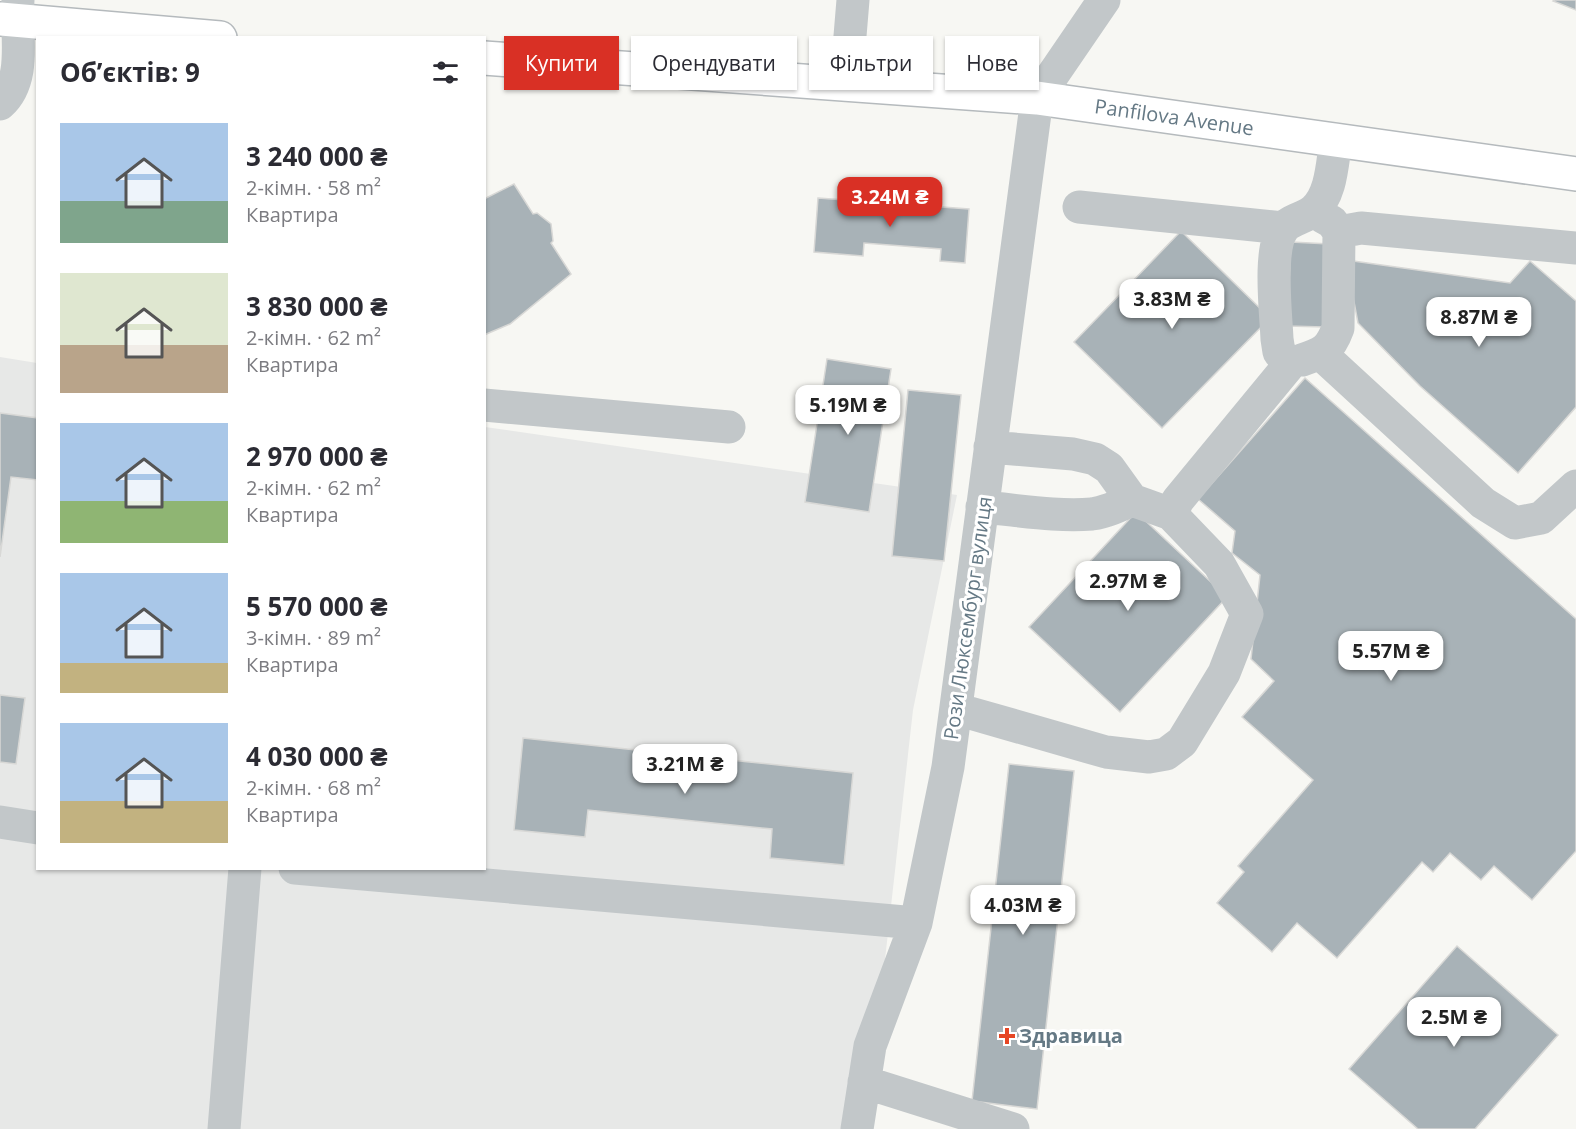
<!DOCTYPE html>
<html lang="uk">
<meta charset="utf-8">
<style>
:root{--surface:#fff;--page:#f2f2f3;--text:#2b2b33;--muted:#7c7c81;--accent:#d93025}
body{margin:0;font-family:"Open Sans",sans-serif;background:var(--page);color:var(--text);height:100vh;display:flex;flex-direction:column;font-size:22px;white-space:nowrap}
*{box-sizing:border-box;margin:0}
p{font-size:20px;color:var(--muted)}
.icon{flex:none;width:33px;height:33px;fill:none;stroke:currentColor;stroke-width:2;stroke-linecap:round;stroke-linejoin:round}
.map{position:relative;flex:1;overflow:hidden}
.side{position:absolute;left:36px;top:36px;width:450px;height:834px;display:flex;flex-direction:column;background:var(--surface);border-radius:0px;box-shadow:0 2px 4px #0004}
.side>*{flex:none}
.banner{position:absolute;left:504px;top:36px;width:570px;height:54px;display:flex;gap:12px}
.price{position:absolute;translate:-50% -51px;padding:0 14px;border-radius:12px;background:#fff;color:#222;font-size:20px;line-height:39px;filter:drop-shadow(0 2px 3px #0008)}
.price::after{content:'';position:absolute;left:50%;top:36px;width:18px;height:14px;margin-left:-9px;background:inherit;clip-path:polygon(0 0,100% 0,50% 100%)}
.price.selected{background:var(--accent);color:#fff}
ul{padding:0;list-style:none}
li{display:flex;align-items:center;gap:18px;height:150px;padding:0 24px}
li span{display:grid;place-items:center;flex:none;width:168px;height:120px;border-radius:0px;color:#555}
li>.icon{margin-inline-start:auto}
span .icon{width:72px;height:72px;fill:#fffc;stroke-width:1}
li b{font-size:26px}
h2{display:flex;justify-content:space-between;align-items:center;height:72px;padding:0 24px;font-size:26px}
.pill{padding:0 21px;border-radius:0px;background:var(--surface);box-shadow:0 2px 4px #0004;font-size:21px;line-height:54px}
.pill.selected{background:var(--accent);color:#fff}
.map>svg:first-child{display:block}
</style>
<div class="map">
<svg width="1576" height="1129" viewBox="0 0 1576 1129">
<rect width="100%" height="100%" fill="#f7f7f3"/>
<path fill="#e7e8e7" d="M 0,357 L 37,363 L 38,868 L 484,868 L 485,427 L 957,495 L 913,710 L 866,1129 L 0,1129 Z"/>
<path fill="#a8b2b7" stroke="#d8d8d6" stroke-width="1.5" d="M 1554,0 L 1576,0 L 1576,10 L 1553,1 Z
M 514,184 L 533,214 L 537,213 L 551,224 L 553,241 L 551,243 L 571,274 L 510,324 L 484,335 L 484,199 Z
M 818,198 L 969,209 L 965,263 L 940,261 L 941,249 L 864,243 L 863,256 L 814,252 Z
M 1181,231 L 1270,318 L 1162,428 L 1074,342 Z
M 1291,242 L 1329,244 L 1325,327 L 1287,326 Z
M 1346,260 L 1510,283 L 1530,261 L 1576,301 L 1576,407 L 1518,473 L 1420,386 L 1358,323 Z
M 827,359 L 891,369 L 869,512 L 805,502 Z
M 1305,378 L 1576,619 L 1576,851 L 1532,900 L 1494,866 L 1481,880 L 1450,853 L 1433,872 L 1422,862 L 1337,958 L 1297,923 L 1272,952 L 1217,903 L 1244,872 L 1238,866 L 1313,780 L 1242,717 L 1274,681 L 1251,659 L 1260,575 L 1232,553 L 1235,531 L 1198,499 Z
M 908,390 L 961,395 L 944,561 L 892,556 Z
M 0,413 L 38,418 L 38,480 L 11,477 L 0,557 Z
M 1136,512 L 1227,597 L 1120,712 L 1029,627 Z
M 0,695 L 25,698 L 16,764 L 0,762 Z
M 523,738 L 853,773 L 844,865 L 770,858 L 772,829 L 588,810 L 585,837 L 514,830 Z
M 1009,764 L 1074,771 L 1037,1109 L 972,1101 Z
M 1457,946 L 1558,1035 L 1475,1129 L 1418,1129 L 1349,1069 Z"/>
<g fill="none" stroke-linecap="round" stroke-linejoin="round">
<g stroke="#b5babd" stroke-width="36">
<g id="major">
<path d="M 0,19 L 220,38"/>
<path id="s1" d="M 484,58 L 1037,98 L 1576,174"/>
</g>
</g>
<path stroke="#c2c7c9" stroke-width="33" d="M 846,84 L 853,0
M 0,104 C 28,79 15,33 18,0
M 1079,207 L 1283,228
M 1339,232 L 1361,228 L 1576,248
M 1321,354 L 1483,503 L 1515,523 L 1541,518 L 1576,486
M 1302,360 C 1323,353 1330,350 1338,328 L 1339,232 L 1332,222 L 1323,217
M 484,405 L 729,427
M 982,507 C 1018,510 1056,517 1092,514 C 1106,512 1119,506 1132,500
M 1171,514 L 1178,500 L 1290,364 L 1279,352 L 1277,339 C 1276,314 1268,249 1283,229 C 1290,219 1306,218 1314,210 C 1332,194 1332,163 1336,140
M 956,709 L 1106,752 L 1149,757 L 1166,754 L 1182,742 L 1224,673 L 1247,614 L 1219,564 L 1171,514 L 1132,500 L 1109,468 L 1095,459 L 1073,454 L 990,447
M 0,822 L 38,828
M 295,868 L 916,923
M 864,1082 L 1013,1129
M 224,1129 L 245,868
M 857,1129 L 870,1046 L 916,923 L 948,767 L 1037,98 L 1104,0"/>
<use href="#major" stroke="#fff" stroke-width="33"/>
</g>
<path fill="#e64624" stroke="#fff" stroke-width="2" d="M1004 1027h6v6h6v6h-6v6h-6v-6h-6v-6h6z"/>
<g text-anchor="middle" stroke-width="6" stroke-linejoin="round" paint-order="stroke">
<g font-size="20" fill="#657985" stroke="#fff">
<text dy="7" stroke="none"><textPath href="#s1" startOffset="693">Panfilova Avenue</textPath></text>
<text transform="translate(968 618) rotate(-82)" y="7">Рози Люксембург вулиця</text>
</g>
<g font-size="20" font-weight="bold" fill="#657985" stroke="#fff" text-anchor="start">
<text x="1019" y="1043">Здравица</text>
</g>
</g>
</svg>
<b class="price selected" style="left:890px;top:228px">3.24M ₴</b>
<b class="price" style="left:1172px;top:330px">3.83M ₴</b>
<b class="price" style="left:1479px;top:348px">8.87M ₴</b>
<b class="price" style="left:848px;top:436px">5.19M ₴</b>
<b class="price" style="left:1128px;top:612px">2.97M ₴</b>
<b class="price" style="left:1391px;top:682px">5.57M ₴</b>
<b class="price" style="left:685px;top:795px">3.21M ₴</b>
<b class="price" style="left:1023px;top:936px">4.03M ₴</b>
<b class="price" style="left:1454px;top:1048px">2.5M ₴</b>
<div class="banner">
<a class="pill selected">Купити</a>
<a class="pill">Орендувати</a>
<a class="pill">Фільтри</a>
<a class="pill">Нове</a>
</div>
<section class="side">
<h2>Об’єктів: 9<svg class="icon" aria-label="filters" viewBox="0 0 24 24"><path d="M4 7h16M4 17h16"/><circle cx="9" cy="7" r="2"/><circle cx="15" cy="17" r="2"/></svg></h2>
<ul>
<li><span style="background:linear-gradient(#a9c7e8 65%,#7fa58c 0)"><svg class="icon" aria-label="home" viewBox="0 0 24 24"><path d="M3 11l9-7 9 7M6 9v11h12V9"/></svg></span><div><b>3 240 000 ₴</b><p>2-кімн. · 58 m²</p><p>Квартира</p></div></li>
<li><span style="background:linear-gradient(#dfe7d0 60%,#b9a48a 0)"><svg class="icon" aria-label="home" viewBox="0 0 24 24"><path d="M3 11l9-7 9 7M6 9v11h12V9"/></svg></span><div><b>3 830 000 ₴</b><p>2-кімн. · 62 m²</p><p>Квартира</p></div></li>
<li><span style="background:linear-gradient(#a9c7e8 65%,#8fb573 0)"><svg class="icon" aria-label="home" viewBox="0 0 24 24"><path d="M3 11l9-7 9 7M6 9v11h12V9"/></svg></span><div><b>2 970 000 ₴</b><p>2-кімн. · 62 m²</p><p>Квартира</p></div></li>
<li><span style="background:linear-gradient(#a9c7e8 75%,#c2b280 0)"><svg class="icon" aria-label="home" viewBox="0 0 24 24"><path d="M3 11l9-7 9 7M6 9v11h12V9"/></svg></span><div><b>5 570 000 ₴</b><p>3-кімн. · 89 m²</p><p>Квартира</p></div></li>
<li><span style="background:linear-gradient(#a9c7e8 65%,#c2b280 0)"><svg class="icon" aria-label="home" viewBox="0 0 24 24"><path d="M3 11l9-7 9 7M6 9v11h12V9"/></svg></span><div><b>4 030 000 ₴</b><p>2-кімн. · 68 m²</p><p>Квартира</p></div></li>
</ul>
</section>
</div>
